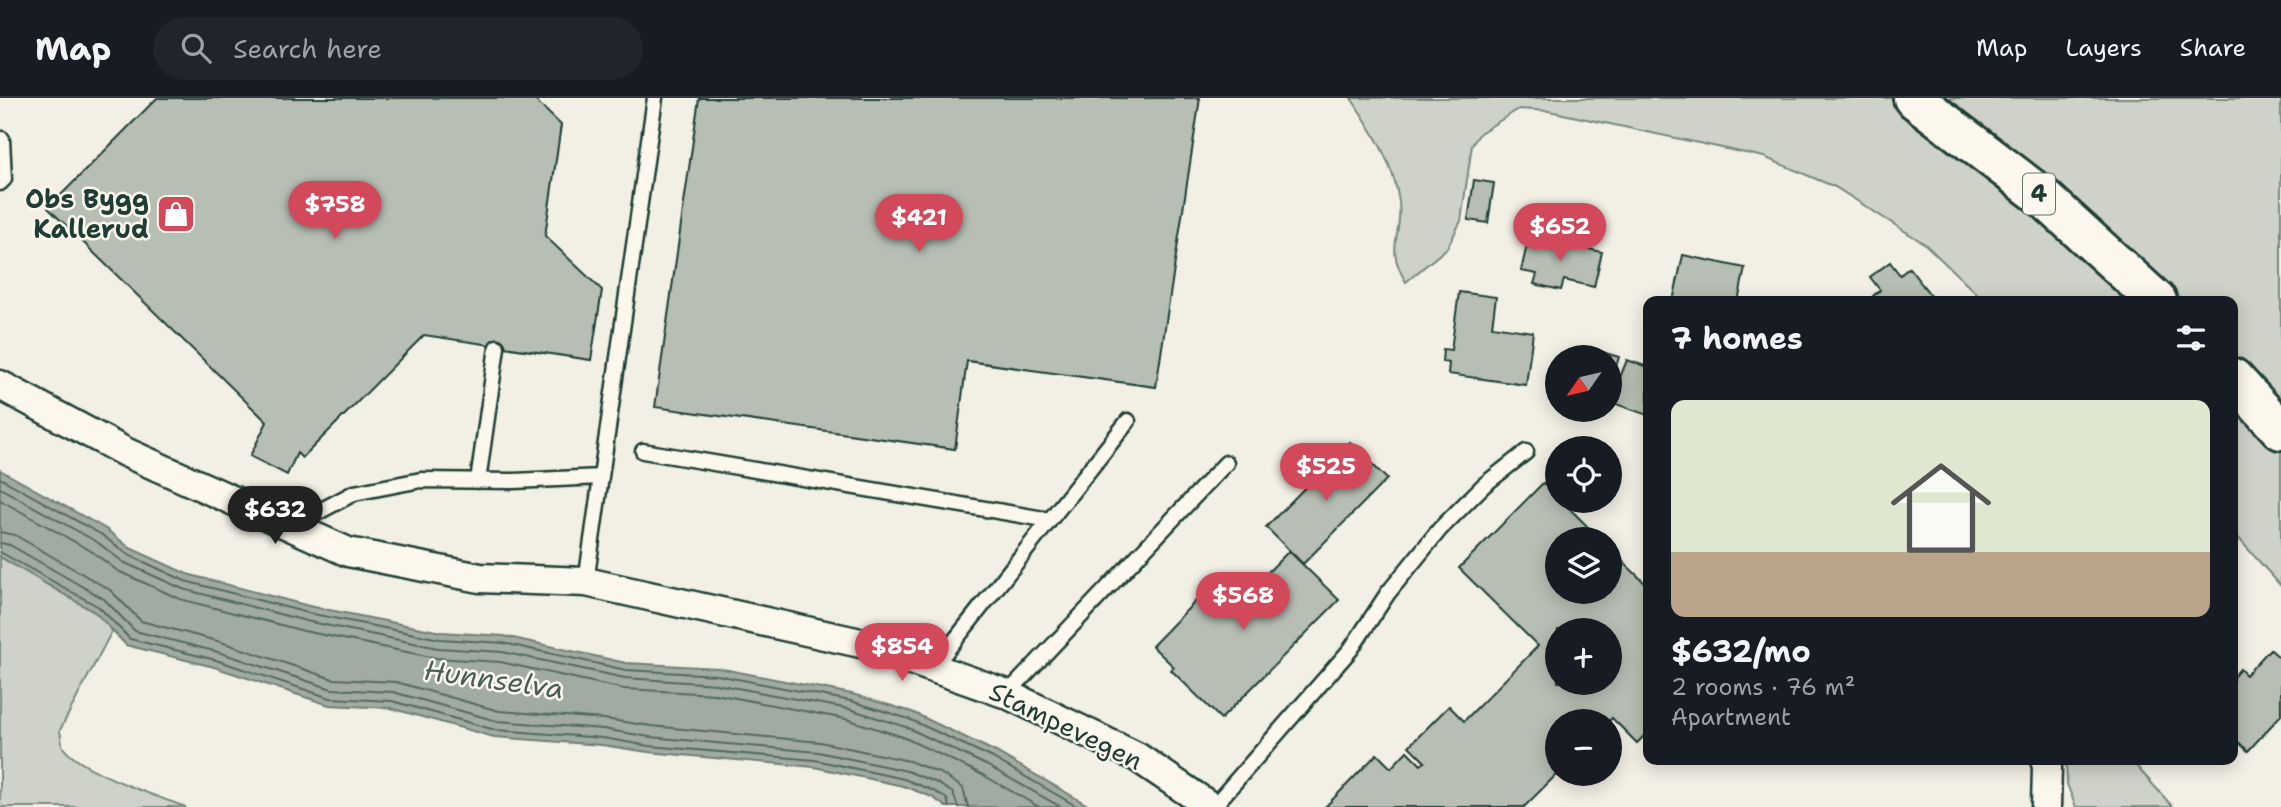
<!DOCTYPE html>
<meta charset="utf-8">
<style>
:root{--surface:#171b24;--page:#20242c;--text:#f1f3f6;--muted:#9ea1a6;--line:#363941;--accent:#d1495b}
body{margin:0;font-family:"Shantell Sans",sans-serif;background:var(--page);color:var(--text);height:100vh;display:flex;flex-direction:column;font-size:26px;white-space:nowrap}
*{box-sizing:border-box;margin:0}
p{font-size:23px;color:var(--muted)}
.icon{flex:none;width:38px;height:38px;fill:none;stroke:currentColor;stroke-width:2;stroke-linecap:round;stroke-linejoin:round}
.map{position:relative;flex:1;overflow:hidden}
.side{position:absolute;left:1643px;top:198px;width:595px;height:469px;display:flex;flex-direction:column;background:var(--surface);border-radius:14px;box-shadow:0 4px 18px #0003}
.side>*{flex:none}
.needle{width:46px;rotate:236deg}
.buttons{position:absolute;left:1545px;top:247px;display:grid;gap:14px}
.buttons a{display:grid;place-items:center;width:77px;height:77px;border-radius:50%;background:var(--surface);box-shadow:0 4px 18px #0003;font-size:35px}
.price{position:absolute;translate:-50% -60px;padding:0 16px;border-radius:24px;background:var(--accent);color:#fff;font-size:23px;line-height:46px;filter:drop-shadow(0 2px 4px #0008)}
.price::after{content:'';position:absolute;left:50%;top:42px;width:21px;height:16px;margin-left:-10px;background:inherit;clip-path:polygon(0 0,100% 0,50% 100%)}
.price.current{background:#222;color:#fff}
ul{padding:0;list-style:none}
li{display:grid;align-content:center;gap:14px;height:371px;padding:0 28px}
li span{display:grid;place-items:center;height:217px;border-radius:14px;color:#555}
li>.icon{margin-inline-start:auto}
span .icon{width:126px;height:126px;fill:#fffc;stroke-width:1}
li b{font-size:30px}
h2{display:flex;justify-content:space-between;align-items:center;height:84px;padding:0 28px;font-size:30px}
header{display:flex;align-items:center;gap:42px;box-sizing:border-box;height:98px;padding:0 35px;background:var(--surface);border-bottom:2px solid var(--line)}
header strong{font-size:33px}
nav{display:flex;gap:38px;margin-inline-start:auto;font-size:24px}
.search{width:490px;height:63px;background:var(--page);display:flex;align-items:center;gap:18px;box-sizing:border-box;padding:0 24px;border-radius:38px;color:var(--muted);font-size:26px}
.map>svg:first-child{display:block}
</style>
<header>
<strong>Map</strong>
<div class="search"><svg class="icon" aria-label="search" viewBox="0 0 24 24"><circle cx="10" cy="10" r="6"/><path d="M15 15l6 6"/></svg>Search here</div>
<nav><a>Map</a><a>Layers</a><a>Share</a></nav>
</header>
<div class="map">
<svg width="2281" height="709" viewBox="0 0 2281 709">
<rect width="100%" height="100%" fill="#f2f0e5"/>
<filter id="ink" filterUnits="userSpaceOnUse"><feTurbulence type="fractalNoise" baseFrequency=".0143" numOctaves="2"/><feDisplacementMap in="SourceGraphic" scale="14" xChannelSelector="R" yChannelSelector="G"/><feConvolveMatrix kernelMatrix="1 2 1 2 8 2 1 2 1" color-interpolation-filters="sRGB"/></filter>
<g filter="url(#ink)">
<path fill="#cfd2c8" stroke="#77887e" stroke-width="2" d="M 1351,0 L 2281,0 L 2281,488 L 2233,434 L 2233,203 L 1984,203 L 1925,146 L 1835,89 L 1764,59 L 1549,13 L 1519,11 L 1480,35 L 1472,47 L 1461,123 L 1447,150 L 1406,184 C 1384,148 1403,139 1399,104 C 1394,65 1372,32 1351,0 Z
M 0,459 L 96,515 L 113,531 L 60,632 C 61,637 61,645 63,649 C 76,671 160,700 186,709 L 0,709 Z
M 2066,662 L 2131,662 L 2173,709 L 2076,709 L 2067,686 Z"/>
<path fill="#a2aba1" stroke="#6e7f75" stroke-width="2" d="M 0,372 L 106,431 L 130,450 L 187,476 L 309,508 L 441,534 L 504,538 L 626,565 L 718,570 L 852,596 L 912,614 L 996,654 L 1091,709 L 946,709 L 932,699 L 903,688 L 814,669 L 648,654 L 602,647 L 494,639 L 390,610 L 329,607 L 214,569 L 126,547 L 96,515 L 0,459 Z"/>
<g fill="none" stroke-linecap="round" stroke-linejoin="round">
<path stroke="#536960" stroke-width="2" d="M 0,380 L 102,437 L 127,456 L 185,483 L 308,515 L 440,541 L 503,545 L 626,572 L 717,577 L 851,603 L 909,621 L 993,660 L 1078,709
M 0,390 L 97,444 L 123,464 L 183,491 L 306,523 L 438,550 L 502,554 L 625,580 L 716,586 L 849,611 L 906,629 L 988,668 L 1061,709
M 0,402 L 91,453 L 118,473 L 180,501 L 304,533 L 436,560 L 500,564 L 624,591 L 715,596 L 846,621 L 903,639 L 983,677 L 1039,709
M 0,434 L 15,437 L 110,492 L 141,523 L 221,544 L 333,581 L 396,584 L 499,613 L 604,621 L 651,628 L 820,644 L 909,663 L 942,676 L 963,690 L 968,709
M 0,445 L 10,447 L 104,501 L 135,533 L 218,554 L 332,591 L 393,594 L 497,623 L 603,631 L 650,639 L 818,654 L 907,673 L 937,685 L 953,695 L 958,709
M 0,454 L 99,509 L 130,541 L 216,562 L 330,600 L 392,603 L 495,632 L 603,640 L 649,648 L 815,662 L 904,681 L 934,693 L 947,701 L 949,709"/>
</g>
<path fill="#b7beb3" stroke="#1f3d34" stroke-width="2" fill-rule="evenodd" d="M 157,0 L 533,0 L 561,27 L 545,138 L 602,192 L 591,262 L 424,237 L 302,360 L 297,355 L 287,377 L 250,358 L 267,324 L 48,110 Z
M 699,0 L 1200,0 L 1156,289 L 967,263 L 955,351 L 655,309 Z
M 1474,82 L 1494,85 L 1488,125 L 1468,122 Z
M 1529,138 L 1602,154 L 1594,189 L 1564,182 L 1561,192 L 1534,186 L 1537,176 L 1521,173 Z
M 1683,157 L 1745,170 L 1738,203 L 1673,203 Z
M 1890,164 L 1900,177 L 1909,170 L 1935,203 L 1877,203 L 1873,198 L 1880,192 L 1870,179 Z
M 1459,194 L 1496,199 L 1492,228 L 1533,234 L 1526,287 L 1448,276 L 1449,265 L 1442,264 L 1443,251 L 1451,252 Z
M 1584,249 L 1619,259 L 1610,288 L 1610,259 L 1581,259 Z
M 1627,262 L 1648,269 L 1648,317 L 1613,305 L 1617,295 L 1614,294 Z
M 1350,344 L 1387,381 L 1303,466 L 1266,429 Z
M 1543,385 L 1558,399 L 1558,402 L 1561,402 L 1600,441 L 1558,441 L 1558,494 L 1610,494 L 1610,451 L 1648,488 L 1648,634 L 1637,645 L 1612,620 L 1609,623 L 1558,623 L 1558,675 L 1524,709 L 1325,709 L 1377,656 L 1391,670 L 1407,653 L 1421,667 L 1425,664 L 1409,648 L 1449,608 L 1464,623 L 1538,548 L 1459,470 ZM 1558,532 L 1610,532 L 1610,584 L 1558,584 Z
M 1289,453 L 1339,502 L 1221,621 L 1171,572 L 1174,569 L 1152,548 L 1219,479 L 1241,501 Z
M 2270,551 L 2281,561 L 2281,617 L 2248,653 L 2233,639 L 2233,579 L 2240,571 L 2246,577 Z"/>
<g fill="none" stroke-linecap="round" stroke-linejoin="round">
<g stroke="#1f3d34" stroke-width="19">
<path id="service" d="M 0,85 L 4,81 L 2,41
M 643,353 L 1050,422
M 478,383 L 497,249
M 292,428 L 354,395 L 421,382 L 514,383 L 601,379
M 586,484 L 655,0
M 933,570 L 1128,323
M 1007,596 L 1226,365
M 1213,709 L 1351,551 L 1388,495 L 1440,431 L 1484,387 L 1526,354"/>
</g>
<g stroke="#1f3d34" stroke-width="33">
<path id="minor" d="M 0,287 L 125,354 L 348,454 L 480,480 L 586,484 L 865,546 L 1007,596 L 1137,659 L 1211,709
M 2045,662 L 2047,669 L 2046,709"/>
</g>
<g stroke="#1f3d34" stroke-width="44">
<path id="trunk" d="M 1913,0 L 2043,99 L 2157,203
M 2233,280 L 2281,332"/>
</g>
<use href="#service" stroke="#fbf7ec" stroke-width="14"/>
<use href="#minor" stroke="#fbf7ec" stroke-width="28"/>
<use href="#trunk" stroke="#fbf7ec" stroke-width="38"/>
</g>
</g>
<defs>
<g id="shop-square" transform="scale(2.0125)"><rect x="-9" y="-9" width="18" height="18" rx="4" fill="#d1495b" stroke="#fbf7ec"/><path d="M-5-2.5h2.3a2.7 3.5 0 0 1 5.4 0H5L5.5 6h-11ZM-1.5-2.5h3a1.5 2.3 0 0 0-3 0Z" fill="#fff"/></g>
</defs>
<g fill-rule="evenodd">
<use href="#shop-square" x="176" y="116"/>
</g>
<g text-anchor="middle" stroke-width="5" stroke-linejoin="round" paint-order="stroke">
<rect fill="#fbf7ec" stroke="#61756b" stroke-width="2" x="2023" y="75.5" width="32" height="41" rx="5"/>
<g font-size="24" font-weight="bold" fill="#1f3d34">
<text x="2039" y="104">4</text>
</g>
<g font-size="26" font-weight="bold" fill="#1f3d34" stroke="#fbf7ec" text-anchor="end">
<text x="149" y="110">Obs Bygg<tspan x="149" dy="30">Kallerud</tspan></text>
</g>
<g font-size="26" fill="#1f3d34" stroke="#fbf7ec">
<text transform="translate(1066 628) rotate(26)" y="9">Stampevegen</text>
</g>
<g font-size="28" font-style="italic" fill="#465e55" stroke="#fbf7ec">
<text transform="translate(494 581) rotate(8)" y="10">Hunnselva</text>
</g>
</g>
</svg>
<div class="buttons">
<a><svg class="needle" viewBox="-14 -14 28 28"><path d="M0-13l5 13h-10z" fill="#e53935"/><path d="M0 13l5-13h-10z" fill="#9ea1a6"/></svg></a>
<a><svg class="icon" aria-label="locate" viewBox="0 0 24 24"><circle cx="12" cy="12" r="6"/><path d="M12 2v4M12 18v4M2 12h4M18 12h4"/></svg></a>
<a><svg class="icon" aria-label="layers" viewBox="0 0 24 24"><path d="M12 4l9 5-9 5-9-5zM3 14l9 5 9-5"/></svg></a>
<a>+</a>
<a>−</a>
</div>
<b class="price" style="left:335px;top:143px">$758</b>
<b class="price" style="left:919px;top:156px">$421</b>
<b class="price" style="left:1560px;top:165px">$652</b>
<b class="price" style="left:1326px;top:405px">$525</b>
<b class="price current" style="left:275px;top:448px">$632</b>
<b class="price" style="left:1243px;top:534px">$568</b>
<b class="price" style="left:902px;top:585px">$854</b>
<section class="side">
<h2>7 homes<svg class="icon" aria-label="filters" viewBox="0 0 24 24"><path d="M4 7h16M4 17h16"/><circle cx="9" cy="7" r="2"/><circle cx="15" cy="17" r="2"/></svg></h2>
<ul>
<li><span style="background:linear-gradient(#dfe7d0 70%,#b9a48a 0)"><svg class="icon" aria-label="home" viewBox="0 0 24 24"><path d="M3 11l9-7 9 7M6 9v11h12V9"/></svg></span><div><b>$632/mo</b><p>2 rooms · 76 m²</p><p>Apartment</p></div></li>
</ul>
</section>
</div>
